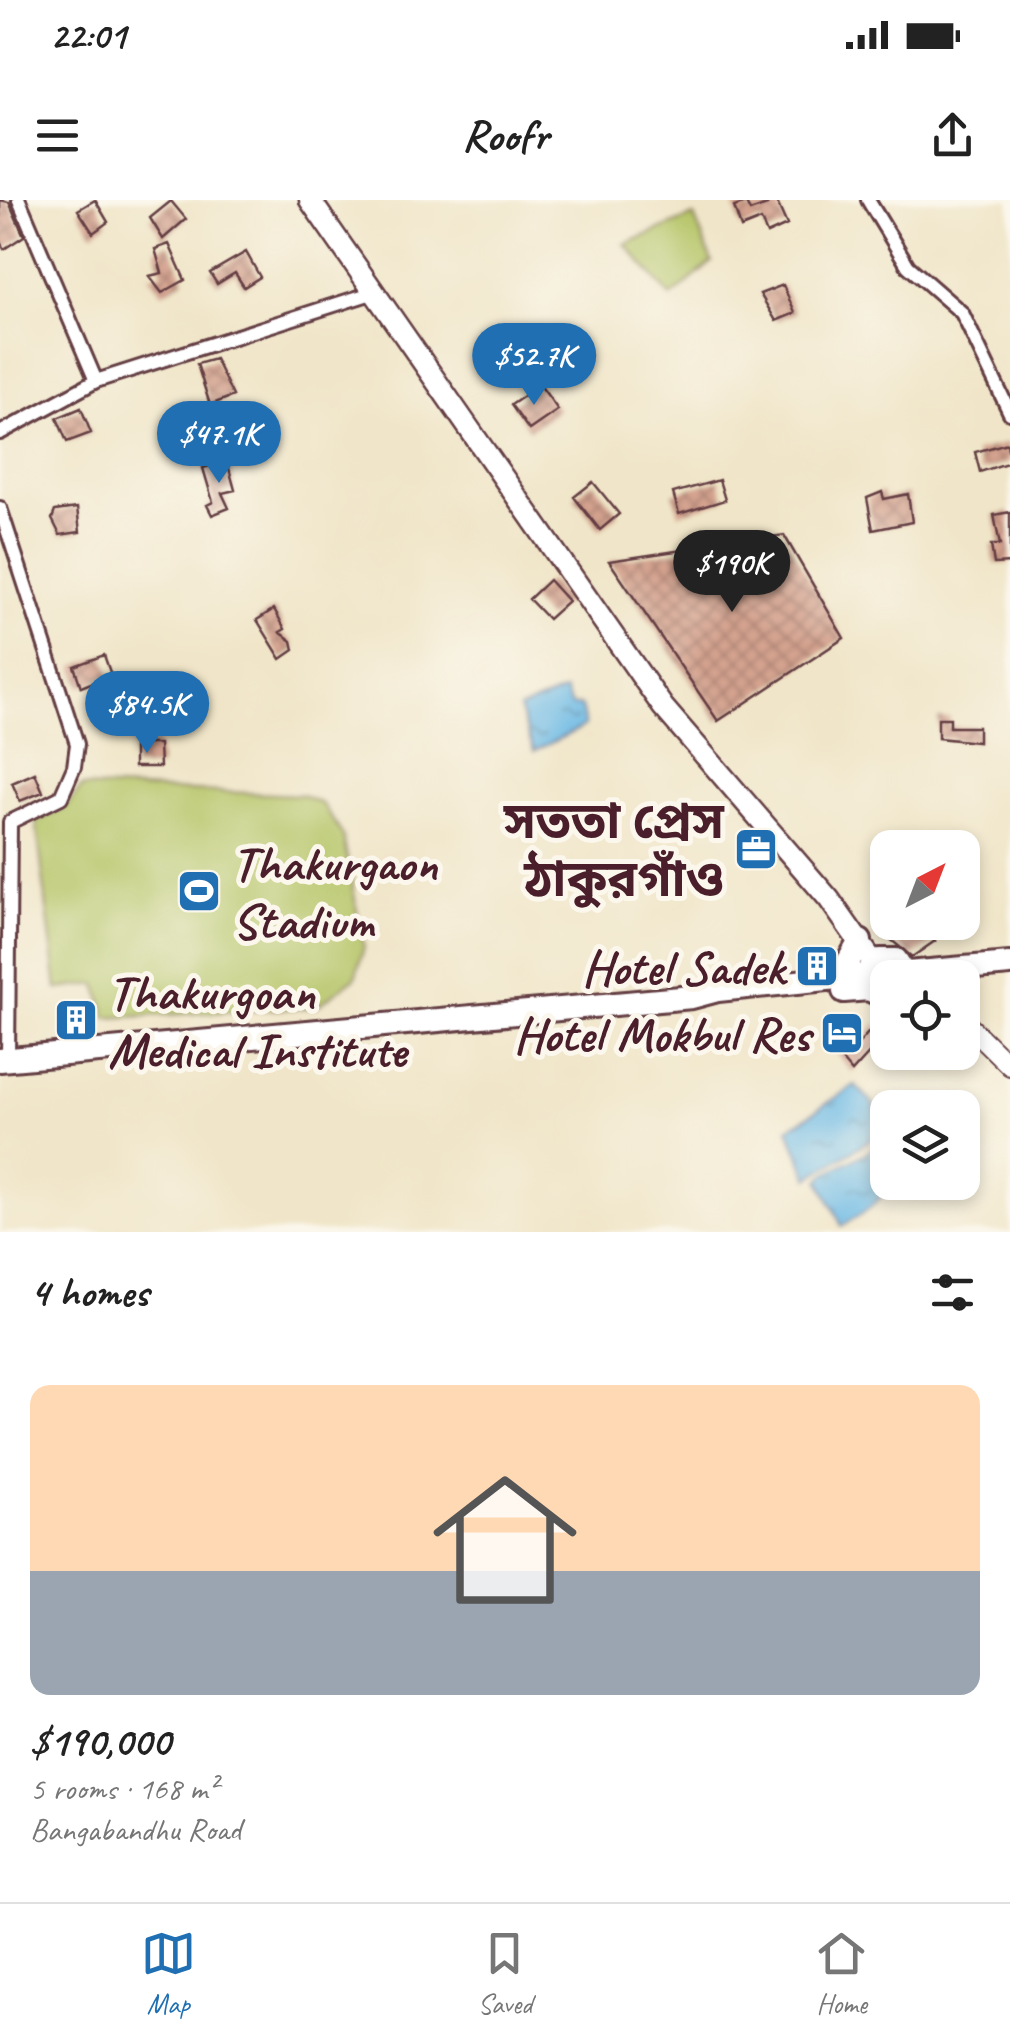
<!DOCTYPE html>
<meta charset="utf-8">
<style>
:root{--surface:#fff;--page:#f6f6f6;--text:#222;--muted:#767676;--line:#e0e0e0;--accent:#1f6fb2}
body{margin:0;font-family:Caveat,"Noto Sans Bengali",sans-serif;background:var(--page);color:var(--text);height:100vh;display:flex;flex-direction:column;font-size:38px;white-space:nowrap}
*{box-sizing:border-box;margin:0}
p{font-size:32px;color:var(--muted)}
.icon{flex:none;width:55px;height:55px;fill:none;stroke:currentColor;stroke-width:2;stroke-linecap:round;stroke-linejoin:round}
.map{position:relative;height:1032px;overflow:hidden}
.details{display:flex;flex-direction:column;background:var(--surface);flex:1}
.details>*{flex:none}
.needle{width:65px;rotate:42deg}
.tools{position:absolute;left:870px;top:630px;display:grid;gap:20px}
.tools a{display:grid;place-items:center;width:110px;height:110px;border-radius:20px;background:var(--surface);box-shadow:0 5px 15px #0003;font-size:50px}
.price{position:absolute;translate:-50% -85px;padding:0 22px;border-radius:35px;background:var(--accent);color:#fff;font-size:32px;line-height:65px;filter:drop-shadow(0 2px 5px #0008)}
.price::after{content:'';position:absolute;left:50%;top:60px;width:30px;height:22px;margin-left:-15px;background:inherit;clip-path:polygon(0 0,100% 0,50% 100%)}
.price.on{background:#222;color:#fff}
ul{padding:0;list-style:none}
li{display:grid;align-content:center;gap:20px;height:530px;padding:0 30px}
li+li{border-top:2px solid var(--line)}
li span{display:grid;place-items:center;height:310px;border-radius:20px;color:#555}
li>.icon{margin-inline-start:auto}
span .icon{width:180px;height:180px;fill:#fffc;stroke-width:1}
li b{font-size:42px}
h2{display:flex;justify-content:space-between;align-items:center;height:120px;padding:0 30px;font-size:42px}
.status{display:flex;justify-content:space-between;align-items:center;height:70px;padding:0 50px;background:var(--surface);direction:ltr}
.status svg{height:28px;fill:currentColor}
header{display:flex;justify-content:space-between;align-items:center;height:130px;padding:0 30px;background:var(--surface);font-size:45px;font-weight:600}
.menu{display:flex;justify-content:space-around;align-items:center;height:140px;border-top:2px solid var(--line);background:var(--surface);font-size:28px;color:var(--muted)}
.menu a{display:grid;justify-items:center;gap:5px}
.menu .on{color:var(--accent)}
.map>svg:first-child{display:block}
</style>
<div class="status"><b>22:01</b><svg viewBox="0 0 49 12"><path d="M0 12V9h3v3zM5 12V6h3v6zM10 12V3h3v9zM15 12V0h3v12zM26 1h20v11H26zM47 4h2v5h-2z"/></svg></div>
<header><svg class="icon" aria-label="menu" viewBox="0 0 24 24"><path d="M4 6h16M4 12h16M4 18h16"/></svg>Roofr<svg class="icon" aria-label="share" viewBox="0 0 24 24"><path d="M12 15V3M7 8l5-5 5 5M5 13v7h14v-7"/></svg></header>
<div class="map">
<svg width="1010" height="1032" viewBox="0 0 1010 1032">
<defs>
<pattern id="water-ripples" width="26" height="14" patternUnits="userSpaceOnUse" patternTransform="scale(2.5)"><rect width="26" height="14" fill="#69b8e4"/><path d="M2 4q2-2 4 0t4 0M15 11q2-2 4 0t4 0" fill="none" stroke="#5895b9"/></pattern>
<pattern id="building-cross-hatch" width="8" height="8" patternUnits="userSpaceOnUse" patternTransform="scale(2.5)"><rect width="8" height="8" fill="#d4a38f"/><path d="M0 0l8 8M0 8l8-8" fill="none" stroke="#ae8475"/></pattern>
</defs>
<rect width="100%" height="100%" fill="#fbf7ec"/>
<filter id="ink" filterUnits="userSpaceOnUse"><feTurbulence type="fractalNoise" baseFrequency=".01" numOctaves="2"/><feDisplacementMap in="SourceGraphic" scale="20" xChannelSelector="R" yChannelSelector="G"/><feConvolveMatrix kernelMatrix="1 2 1 2 8 2 1 2 1" color-interpolation-filters="sRGB"/></filter>
<filter id="wash" filterUnits="userSpaceOnUse"><feTurbulence type="fractalNoise" baseFrequency=".0048" numOctaves="4" result="noise"/><feDisplacementMap in="SourceGraphic" scale="40" xChannelSelector="R" yChannelSelector="G"/><feGaussianBlur stdDeviation="2.25" result="paint"/><feColorMatrix in="noise" values="0 0 0 0 0 0 0 0 0 0 0 0 0 0 0 0 0 1.4 0 .05"/><feComposite in="paint" operator="in"/></filter>
<g filter="url(#wash)">
<rect width="100%" height="100%" fill="#f0e5c8"/>
<path fill="#b6c568" stroke="#80724a" stroke-width="2.5" d="M 694,16 L 712,62 L 671,97 L 625,44 Z
M 82,587 L 302,595 L 322,604 L 343,636 L 364,747 L 355,778 L 316,807 L 107,818 L 97,784 L 57,789 L 36,621 L 64,609 Z"/>
<path fill="url(#water-ripples)" stroke="#5a6c88" stroke-width="2.5" d="M 565,491 L 571,506 L 581,506 L 585,526 L 534,551 L 519,509 Z
M 855,885 L 872,902 L 886,930 L 809,978 L 788,929 Z
M 875,948 C 907,986 877,1005 842,1026 L 820,981 L 826,973 Z"/>
<g id="blocks">
<path fill="url(#building-cross-hatch)" d="M 0,0 L 9,2 L 24,36 L 4,49 L 0,42 Z
M 95,0 L 108,22 L 93,33 L 78,10 Z
M 765,0 L 776,0 L 787,25 L 767,34 L 761,20 L 741,28 L 734,7 L 746,3 L 750,11 L 767,5 Z
M 171,1 L 186,19 L 163,39 L 150,18 Z
M 169,44 L 185,80 L 162,93 L 149,76 L 162,73 L 155,49 Z
M 246,52 L 260,77 L 244,87 L 235,73 L 217,84 L 210,73 Z
M 783,85 L 795,113 L 776,121 L 760,94 Z
M 215,159 L 233,196 L 210,205 L 197,164 Z
M 540,185 L 558,210 L 529,230 L 511,205 Z
M 81,208 L 91,233 L 67,242 L 57,218 Z
M 1007,243 L 1010,262 L 980,272 L 975,252 Z
M 227,261 L 235,290 L 222,293 L 229,308 L 212,315 L 207,305 L 213,302 L 203,268 Z
M 719,280 L 725,300 L 679,314 L 673,293 Z
M 593,282 L 619,314 L 600,330 L 574,297 Z
M 882,292 L 884,299 L 908,294 L 912,322 L 873,330 L 867,298 Z
M 77,308 L 80,332 L 60,335 L 52,319 L 55,311 Z
M 1010,312 L 1010,363 L 994,364 L 991,345 L 1000,345 L 994,315 Z
M 784,335 L 844,438 L 718,521 L 609,361 Z
M 549,380 L 568,401 L 548,419 L 529,399 Z
M 274,409 L 285,429 L 280,432 L 292,441 L 294,450 L 281,459 L 257,420 Z
M 104,455 L 111,475 L 81,487 L 74,466 Z
M 938,518 L 950,518 L 950,527 L 978,527 L 978,542 L 938,538 Z
M 134,544 L 159,544 L 160,567 L 134,567 Z
M 35,573 L 43,592 L 20,601 L 12,583 Z
M 887,722 L 917,722 L 935,741 L 912,757 L 879,730 Z
M 82,805 L 91,832 L 64,835 L 64,809 Z
M 876,824 L 888,833 L 888,853 L 883,858 L 873,849 L 852,872 L 834,851 L 851,837 L 859,843 Z"/>
</g>
</g>
<g filter="url(#ink)">
<use href="#blocks" fill-opacity="0" stroke="#633d43" stroke-width="2.5"/>
<g fill="none" stroke-linecap="round" stroke-linejoin="round">
<g stroke="#633d43" stroke-width="18">
<path id="street" d="M 19,0 L 96,181 L 375,92
M 868,0 L 908,66 L 962,113 L 1010,213
M 0,233 L 96,181
M 0,308 L 77,544 L 74,567 L 61,597 L 10,622 L 8,859"/>
</g>
<g stroke="#633d43" stroke-width="22">
<path id="secondary" d="M 962,819 L 1010,866"/>
</g>
<g stroke="#633d43" stroke-width="25">
<path id="primary" d="M 310,0 L 663,507 L 829,699 L 874,763"/>
</g>
<g stroke="#633d43" stroke-width="28">
<path id="highway" d="M 907,773 L 1010,764
M 839,778 L 860,741
M 868,786 L 870,769 L 880,760 L 896,760 L 908,778
M 844,791 L 869,789 L 888,800
M 0,860 L 692,797 L 718,790 L 867,775"/>
</g>
<use href="#street" stroke="#fff" stroke-width="12"/>
<use href="#secondary" stroke="#fff" stroke-width="18"/>
<use href="#primary" stroke="#fff" stroke-width="20"/>
<use href="#highway" stroke="#fff" stroke-width="22"/>
</g>
</g>
<defs>
<g id="office-square" transform="scale(2.25)"><rect x="-9" y="-9" width="18" height="18" rx="4" fill="#1f6fb2" stroke="#fbf7ec"/><path d="M-6-3h4V-5.5h4V-3h4V5H-6ZM-1-4.5V-3h2v-1.5ZM-6 0V1H6V0Z" fill="#fff"/></g>
<g id="stadium-square" transform="scale(2.25)"><rect x="-9" y="-9" width="18" height="18" rx="4" fill="#1f6fb2" stroke="#fbf7ec"/><path d="M0-5a6.5 5 0 1 0 0 10a6.5 5 0 1 0 0-10ZM-3.5-1.8h7v3.6h-7Z" fill="#fff"/></g>
<g id="building-square" transform="scale(2.25)"><rect x="-9" y="-9" width="18" height="18" rx="4" fill="#1f6fb2" stroke="#fbf7ec"/><path d="M-4-6H4V6H1V3H-1V6H-4ZM-2.5-4.3h1.7v1.8h-1.7ZM.8-4.3h1.7v1.8H.8ZM-2.5-1h1.7V.8h-1.7ZM.8-1h1.7V.8H.8Z" fill="#fff"/></g>
<g id="hotel-square" transform="scale(2.25)"><rect x="-9" y="-9" width="18" height="18" rx="4" fill="#1f6fb2" stroke="#fbf7ec"/><path d="M-6-4.5h1.5V1H6V5H4.5V3h-9V5H-6ZM-4 0a1.8 1.8 0 1 1 3.6 0ZM.5 0V-2.5h3Q6-2.5 6 0Z" fill="#fff"/></g>
</defs>
<g fill-rule="evenodd">
<use href="#office-square" x="756" y="649"/>
<use href="#stadium-square" x="199" y="691"/>
<use href="#building-square" x="817" y="766"/>
<use href="#building-square" x="76" y="820"/>
<use href="#hotel-square" x="842" y="833"/>
</g>
<g text-anchor="middle" stroke-width="10" stroke-linejoin="round" paint-order="stroke">
<g font-size="50" font-weight="bold" fill="#4a1f2b" stroke="#fbf7ec" text-anchor="end">
<text x="724" y="638">সততা প্রেস<tspan x="724" dy="58">ঠাকুরগাঁও</tspan></text>
<text x="232" y="680" text-anchor="start">Thakurgaon<tspan x="232" dy="58">Stadium</tspan></text>
<text x="784" y="784">Hotel Sadek</text>
<text x="108" y="809" text-anchor="start">Thakurgoan<tspan x="108" dy="58">Medical Institute</tspan></text>
<text x="810" y="851">Hotel Mokbul Res</text>
</g>
</g>
</svg>
<div class="tools">
<a><svg class="needle" viewBox="-14 -14 28 28"><path d="M0-13l5 13h-10z" fill="#e53935"/><path d="M0 13l5-13h-10z" fill="#767676"/></svg></a>
<a><svg class="icon" aria-label="locate" viewBox="0 0 24 24"><circle cx="12" cy="12" r="6"/><path d="M12 2v4M12 18v4M2 12h4M18 12h4"/></svg></a>
<a><svg class="icon" aria-label="layers" viewBox="0 0 24 24"><path d="M12 4l9 5-9 5-9-5zM3 14l9 5 9-5"/></svg></a>
</div>
<b class="price" style="left:534px;top:208px">$52.7K</b>
<b class="price" style="left:219px;top:286px">$47.1K</b>
<b class="price on" style="left:732px;top:415px">$190K</b>
<b class="price" style="left:147px;top:556px">$84.5K</b>
</div>
<section class="details">
<h2>4 homes<svg class="icon" aria-label="filters" viewBox="0 0 24 24"><path d="M4 7h16M4 17h16"/><circle cx="9" cy="7" r="2"/><circle cx="15" cy="17" r="2"/></svg></h2>
<ul>
<li><span style="background:linear-gradient(#ffd9b3 60%,#9aa5b1 0)"><svg class="icon" aria-label="home" viewBox="0 0 24 24"><path d="M3 11l9-7 9 7M6 9v11h12V9"/></svg></span><div><b>$190,000</b><p>5 rooms · 168 m²</p><p>Bangabandhu Road</p></div></li>
</ul>
</section>
<nav class="menu">
<a class="on"><svg class="icon" aria-label="map" viewBox="0 0 24 24"><path d="M3 6l6-2 6 2 6-2v14l-6 2-6-2-6 2zM9 4v14M15 6v14"/></svg>Map</a>
<a><svg class="icon" aria-label="saved" viewBox="0 0 24 24"><path d="M7 4h10v16l-5-4-5 4z"/></svg>Saved</a>
<a><svg class="icon" aria-label="home" viewBox="0 0 24 24"><path d="M3 11l9-7 9 7M6 9v11h12V9"/></svg>Home</a>
</nav>
